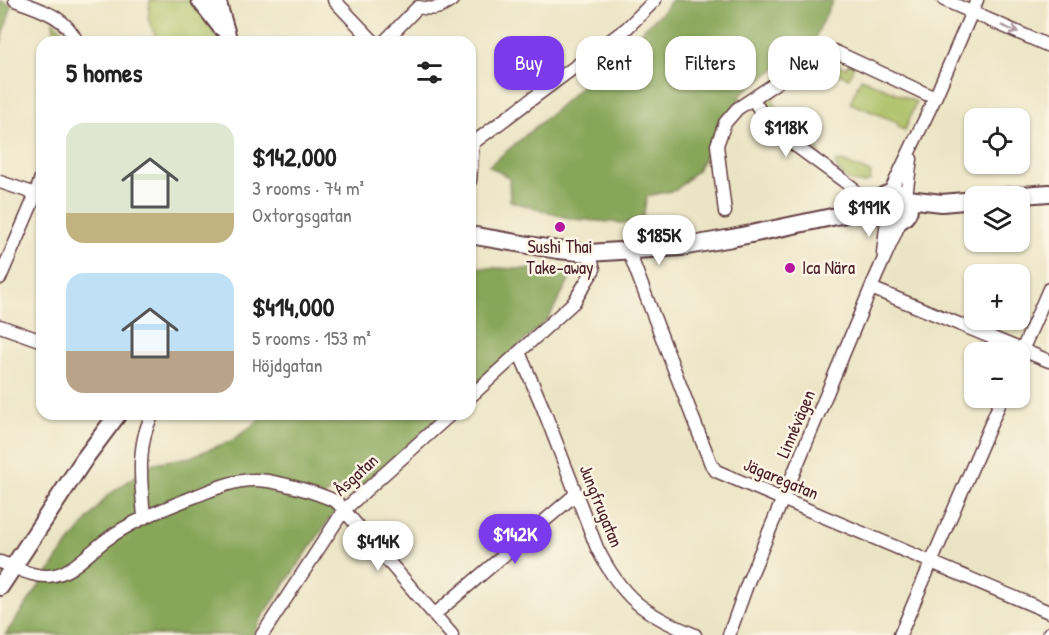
<!DOCTYPE html>
<meta charset="utf-8">
<style>
:root{--surface:#fff;--page:#f6f6f6;--text:#222;--muted:#767676;--accent:#7c3aed}
body{margin:0;font-family:"Patrick Hand",sans-serif;background:var(--page);color:var(--text);height:100vh;display:flex;flex-direction:column;font-size:22px;white-space:nowrap}
*{box-sizing:border-box;margin:0}
p{font-size:20px;color:var(--muted)}
.icon{flex:none;width:33px;height:33px;fill:none;stroke:currentColor;stroke-width:2;stroke-linecap:round;stroke-linejoin:round}
.map{position:relative;flex:1;overflow:hidden}
.details{position:absolute;left:36px;top:36px;width:440px;height:384px;display:flex;flex-direction:column;background:var(--surface);border-radius:18px;box-shadow:0 2px 4px #0004}
.details>*{flex:none}
.banner{position:absolute;left:494px;top:36px;width:465px;height:54px;display:flex;gap:12px}
.fabs{position:absolute;left:964px;top:108px;display:grid;gap:12px}
.fabs a{display:grid;place-items:center;width:66px;height:66px;border-radius:12px;background:var(--surface);box-shadow:0 2px 4px #0004;font-size:30px}
.price{position:absolute;translate:-50% -51px;padding:0 14px;border-radius:21px;background:#fff;color:#222;font-size:20px;line-height:39px;filter:drop-shadow(0 2px 3px #0008)}
.price::after{content:'';position:absolute;left:50%;top:36px;width:18px;height:14px;margin-left:-9px;background:inherit;clip-path:polygon(0 0,100% 0,50% 100%)}
.price.current{background:var(--accent);color:#fff}
ul{padding:0;list-style:none}
li{display:flex;align-items:center;gap:18px;height:150px;padding:0 30px}
li span{display:grid;place-items:center;flex:none;width:168px;height:120px;border-radius:18px;color:#555}
li>.icon{margin-inline-start:auto}
span .icon{width:72px;height:72px;fill:#fffc;stroke-width:1}
li b{font-size:26px}
h2{display:flex;justify-content:space-between;align-items:center;height:72px;padding:0 30px;font-size:26px}
.pill{padding:0 21px;border-radius:18px;background:var(--surface);box-shadow:0 2px 4px #0004;font-size:21px;line-height:54px}
.pill.current{background:var(--accent);color:#fff}
.map>svg:first-child{display:block}
</style>
<div class="map">
<svg width="1049" height="635" viewBox="0 0 1049 635">
<rect width="100%" height="100%" fill="#fcf5e5"/>
<filter id="ink" filterUnits="userSpaceOnUse"><feTurbulence type="fractalNoise" baseFrequency=".0167" numOctaves="2"/><feDisplacementMap in="SourceGraphic" scale="12" xChannelSelector="R" yChannelSelector="G"/><feConvolveMatrix kernelMatrix="1 2 1 2 8 2 1 2 1" color-interpolation-filters="sRGB"/></filter>
<filter id="wash" filterUnits="userSpaceOnUse"><feTurbulence type="fractalNoise" baseFrequency=".008" numOctaves="4" result="noise"/><feDisplacementMap in="SourceGraphic" scale="24" xChannelSelector="R" yChannelSelector="G"/><feGaussianBlur stdDeviation="1.35" result="paint"/><feColorMatrix in="noise" values="0 0 0 0 0 0 0 0 0 0 0 0 0 0 0 0 0 1.4 0 .05"/><feComposite in="paint" operator="in"/></filter>
<g filter="url(#wash)">
<rect width="100%" height="100%" fill="#ebe4c4"/>
<path fill="#aabf63" stroke="#7a6f47" stroke-width="1.5" d="M 150,0 L 190,0 L 207,17 L 218,42 L 158,42 L 148,19 Z
M 53,21 L 65,32 L 70,42 L 55,42 Z
M 830,56 L 829,61 L 846,68 L 849,63 L 854,65 L 849,78 L 815,65 L 790,81 L 773,99 L 777,108 L 799,131 L 796,136 L 813,149 L 815,147 L 820,153 L 821,159 L 773,126 L 760,105 L 762,97 L 811,61 Z
M 861,78 L 916,102 L 905,130 L 899,128 L 897,122 L 850,103 Z
M 842,161 L 871,173 L 870,181 C 856,188 844,179 836,167 L 836,162 Z"/>
<path fill="#87a659" stroke="#686242" stroke-width="1.5" d="M 672,0 L 833,0 L 813,42 L 743,92 L 698,169 L 676,190 L 647,196 L 642,222 L 622,223 L 572,219 L 510,201 L 509,178 L 489,166 L 551,114 L 663,11 Z
M 0,1 L 12,5 L 0,46 Z
M 470,267 L 574,271 L 548,319 L 470,390 Z
M 267,414 L 443,414 L 361,488 L 333,488 L 322,499 L 335,511 L 261,619 L 253,635 L 5,635 L 66,547 L 107,496 L 154,463 L 190,457 L 233,440 Z"/>
</g>
<g filter="url(#ink)">
<g fill="none" stroke-linecap="round" stroke-linejoin="round">
<g stroke="#623d42" stroke-width="15">
<path id="minor" d="M 15,0 C 40,10 65,15 77,42
M 334,0 L 374,42
M 944,0 L 1049,46
M 384,42 L 418,7 C 433,10 440,9 452,0
M 753,99 L 770,127 L 852,187
M 470,181 L 473,143 L 627,28 L 655,0
M 0,182 L 36,194
M 890,192 L 935,98 L 977,0
M 906,196 L 911,159
M 725,212 L 717,145 L 725,123 L 737,109 L 824,51 L 834,51 L 935,98
M 629,252 L 694,421 L 711,464 L 716,471 L 1049,612
M 883,253 L 887,219
M 0,278 L 36,194 L 42,174
M 871,288 L 1049,361
M 0,326 L 42,341
M 519,352 L 543,408 L 597,548 C 622,598 644,614 695,635
M 1020,355 L 1049,289
M 470,397 L 574,302 L 594,269 L 589,253
M 144,516 C 141,484 136,443 153,414
M 0,562 C 16,567 31,577 48,576 C 71,575 88,553 106,540 C 133,520 164,509 196,496 C 214,489 234,480 253,480 C 273,479 319,493 337,502 L 452,635
M 435,614 L 576,494
M 262,635 L 344,510 L 451,414
M 729,635 L 748,582 L 871,288 L 901,220
M 900,635 L 1002,398
M 1048,635 L 1049,633"/>
</g>
<g stroke="#623d42" stroke-width="20">
<path id="secondary" d="M 200,0 L 221,27
M 217,0 L 229,42
M 1008,196 L 1049,193
M 908,199 L 942,203 L 975,200
M 470,235 L 558,250 L 589,253 L 681,247 L 732,238 L 846,214 L 868,207 L 885,195 L 895,191 L 906,196 C 911,206 911,213 901,220 C 887,224 877,214 882,199
M 0,587 L 85,458 L 118,414"/>
</g>
<use href="#minor" stroke="#fff" stroke-width="12"/>
<use href="#secondary" stroke="#fff" stroke-width="16"/>
</g>
<defs><path id="oneway-shaft" d="M-6 0H5M1.5-3L5.5 0L1.5 3" fill="none" stroke-width="1.6" stroke-linecap="round" stroke-linejoin="round" transform="scale(1.5)"/></defs>
<use stroke="#ae9aa0" href="#oneway-shaft" transform="translate(1010 29) rotate(23)"/>
</g>
<g fill="#b5179e" stroke="#fcf5e5" stroke-width="2">
<circle cx="560" cy="227" r="6"/>
<circle cx="790" cy="268" r="6"/>
</g>
<g text-anchor="middle" stroke-width="5" stroke-linejoin="round" paint-order="stroke">
<g font-size="18" fill="#4a1f2b" stroke="#fcf5e5">
<text x="560" y="253">Sushi Thai<tspan x="560" dy="21">Take-away</tspan></text>
<text x="802" y="274" text-anchor="start">Ica Nära</text>
</g>
<g font-size="18" fill="#4a1f2b" stroke="#fcf5e5">
<text transform="translate(796 424) rotate(-67)" y="6">Linnévägen</text>
<text transform="translate(356 475) rotate(-42)" y="6">Åsgatan</text>
<text transform="translate(781 479) rotate(23)" y="6">Jägaregatan</text>
<text transform="translate(601 506) rotate(68)" y="6">Jungfrugatan</text>
</g>
</g>
</svg>
<div class="fabs">
<a><svg class="icon" aria-label="locate" viewBox="0 0 24 24"><circle cx="12" cy="12" r="6"/><path d="M12 2v4M12 18v4M2 12h4M18 12h4"/></svg></a>
<a><svg class="icon" aria-label="layers" viewBox="0 0 24 24"><path d="M12 4l9 5-9 5-9-5zM3 14l9 5 9-5"/></svg></a>
<a>+</a>
<a>−</a>
</div>
<b class="price" style="left:786px;top:158px">$118K</b>
<b class="price" style="left:869px;top:238px">$191K</b>
<b class="price" style="left:659px;top:266px">$185K</b>
<b class="price current" style="left:515px;top:565px">$142K</b>
<b class="price" style="left:378px;top:572px">$414K</b>
<div class="banner">
<a class="pill current">Buy</a>
<a class="pill">Rent</a>
<a class="pill">Filters</a>
<a class="pill">New</a>
</div>
<section class="details">
<h2>5 homes<svg class="icon" aria-label="filters" viewBox="0 0 24 24"><path d="M4 7h16M4 17h16"/><circle cx="9" cy="7" r="2"/><circle cx="15" cy="17" r="2"/></svg></h2>
<ul>
<li><span style="background:linear-gradient(#dfe7d0 75%,#c2b280 0)"><svg class="icon" aria-label="home" viewBox="0 0 24 24"><path d="M3 11l9-7 9 7M6 9v11h12V9"/></svg></span><div><b>$142,000</b><p>3 rooms · 74 m²</p><p>Oxtorgsgatan</p></div></li>
<li><span style="background:linear-gradient(#bfe0f5 65%,#b9a48a 0)"><svg class="icon" aria-label="home" viewBox="0 0 24 24"><path d="M3 11l9-7 9 7M6 9v11h12V9"/></svg></span><div><b>$414,000</b><p>5 rooms · 153 m²</p><p>Höjdgatan</p></div></li>
</ul>
</section>
</div>
